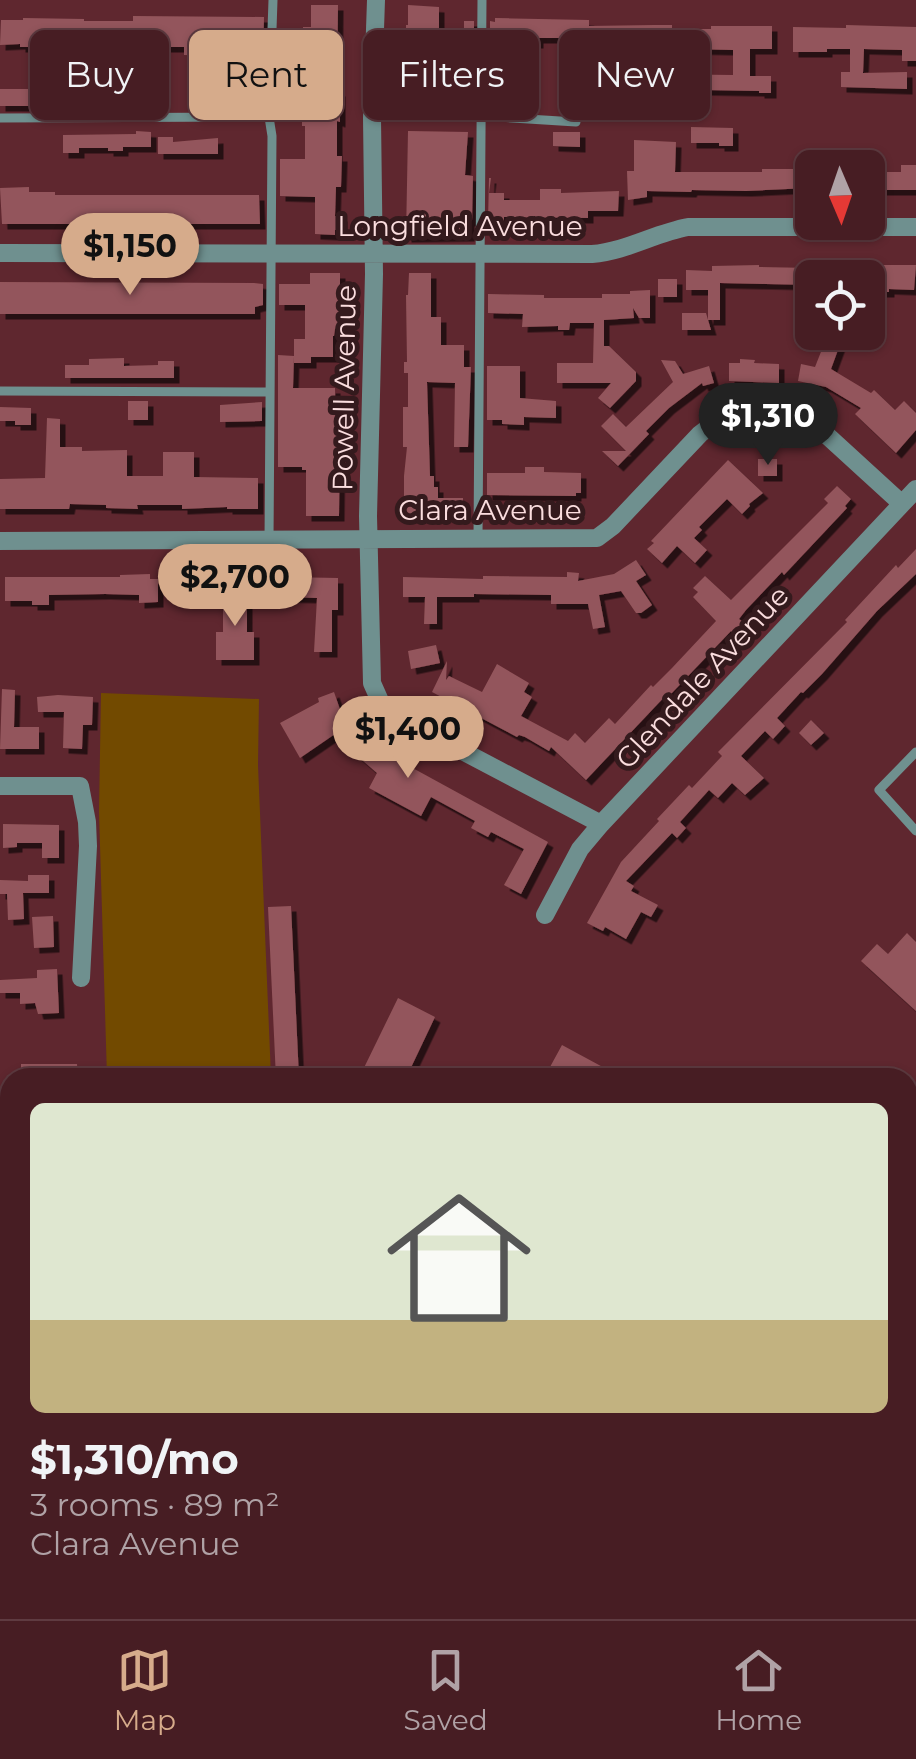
<!DOCTYPE html>
<meta charset="utf-8">
<style>
:root{--surface:#471d23;--page:#4e262b;--text:#f1f3f6;--muted:#b0a2a6;--line:#5f3b41;--accent:#d6ab8b}
body{margin:0;font-family:Montserrat,sans-serif;background:var(--page);color:var(--text);height:100vh;display:flex;flex-direction:column;font-size:38px;white-space:nowrap}
*{box-sizing:border-box;margin:0}
p{font-size:32px;color:var(--muted)}
.icon{flex:none;width:55px;height:55px;fill:none;stroke:currentColor;stroke-width:2;stroke-linecap:round;stroke-linejoin:round}
.map{position:relative;flex:1;overflow:hidden}
.side{position:absolute;left:0px;top:1068px;width:918px;height:552px;display:flex;flex-direction:column;background:var(--surface);border-radius:30px 30px 0 0;box-shadow:0 2px 8px #0004,0 0 0 2px var(--line)}
.side>*{flex:none}
.guide{position:absolute;left:30px;top:30px;width:858px;height:90px;display:flex;gap:20px}
.needle{width:65px;rotate:178deg}
.controls{position:absolute;left:795px;top:150px;display:grid;gap:20px}
.controls a{display:grid;place-items:center;width:90px;height:90px;border-radius:15px;background:var(--surface);box-shadow:0 2px 8px #0004,0 0 0 2px var(--line);font-size:50px}
.price{position:absolute;translate:-50% -85px;padding:0 22px;border-radius:35px;background:var(--accent);color:#111;font-size:32px;line-height:65px;filter:drop-shadow(0 2px 5px #0008)}
.price::after{content:'';position:absolute;left:50%;top:60px;width:30px;height:22px;margin-left:-15px;background:inherit;clip-path:polygon(0 0,100% 0,50% 100%)}
.price.on{background:#222;color:#fff}
ul{padding:0;list-style:none}
li{display:grid;align-content:center;gap:20px;height:530px;padding:0 30px}
li span{display:grid;place-items:center;height:310px;border-radius:15px;color:#555}
li>.icon{margin-inline-start:auto}
span .icon{width:180px;height:180px;fill:#fffc;stroke-width:1}
li b{font-size:42px}
.tag{padding:0 35px;border-radius:15px;background:var(--surface);box-shadow:0 2px 8px #0004,0 0 0 2px var(--line);font-size:35px;line-height:90px}
.tag.on{background:var(--accent);color:#111}
.dock{display:flex;justify-content:space-around;align-items:center;height:140px;border-top:2px solid var(--line);background:var(--surface);font-size:28px;color:var(--muted)}
.dock a{display:grid;justify-items:center;gap:5px}
.dock .on{color:var(--accent)}
.map>svg:first-child{display:block}
</style>
<div class="map">
<svg width="916" height="1619" viewBox="0 0 916 1619">
<defs>
<filter id="shadow"><feDropShadow dx="5.5" dy="5.5" stdDeviation="0" flood-color="#0009"/></filter>
</defs>
<rect width="100%" height="100%" fill="#5f272f"/>
<path fill="#724a00" d="M 101,693 L 259,699 L 258,765 L 271,1077 L 107,1077 L 99,812 Z"/>
<path fill="#93555b" filter="url(#shadow)" d="M 311,5 L 338,5 L 337,91 L 340,91 L 340,122 L 337,121 L 337,156 L 342,156 L 341,187 L 336,187 L 335,216 L 342,216 L 342,230 L 335,230 L 335,235 L 315,234 L 315,197 L 280,196 L 280,159 L 305,159 L 305,126 L 302,126 L 302,87 L 280,87 L 280,45 L 303,45 L 303,27 L 311,27 Z
M 408,5 L 439,7 L 439,29 L 464,30 L 464,21 L 474,21 L 474,52 L 471,52 L 471,66 L 467,66 L 467,109 L 408,110 L 409,66 L 406,66 L 406,25 L 408,25 Z
M 133,16 L 264,17 L 263,60 L 226,61 L 226,56 L 184,55 L 184,47 L 20,47 L 20,44 L 0,45 L 1,20 L 23,20 L 23,18 L 84,19 L 84,21 L 133,21 Z
M 495,18 L 589,20 L 589,26 L 654,25 L 672,25 L 672,29 L 711,29 L 711,26 L 772,26 L 772,49 L 750,49 L 750,76 L 771,76 L 771,93 L 759,93 L 759,91 L 650,89 L 650,74 L 733,75 L 733,50 L 645,48 L 645,52 L 619,52 L 619,56 L 601,56 L 601,38 L 538,38 L 538,43 L 509,43 L 509,45 L 504,45 L 504,52 L 490,52 L 490,21 L 495,22 Z
M 846,25 L 916,27 L 916,61 L 902,61 L 902,50 L 864,49 L 863,73 L 907,72 L 907,89 L 841,87 L 841,72 L 850,72 L 850,49 L 827,49 L 827,52 L 793,52 L 793,27 L 846,28 Z
M 109,78 L 129,79 L 129,97 L 108,97 Z
M 0,89 L 37,89 L 37,91 L 61,93 L 60,106 L 0,106 Z
M 691,127 L 733,128 L 733,146 L 719,146 L 719,143 L 691,143 Z
M 136,131 L 151,132 L 151,147 L 123,147 L 123,151 L 108,151 L 108,148 L 79,148 L 79,153 L 63,153 L 63,135 L 136,134 Z
M 408,131 L 468,132 L 465,175 L 473,176 L 472,221 L 469,221 L 469,236 L 406,237 Z
M 553,132 L 580,132 L 580,147 L 553,146 Z
M 158,137 L 173,137 L 173,142 L 218,138 L 218,154 L 158,154 Z
M 634,140 L 676,142 L 675,172 L 762,172 L 762,169 L 809,169 L 809,188 L 746,191 L 692,190 L 691,192 L 647,191 L 647,197 L 628,200 L 627,171 L 634,171 Z
M 820,156 L 860,157 L 860,168 L 819,168 Z
M 901,165 L 916,165 L 916,190 L 872,190 L 872,172 L 901,172 Z
M 489,178 L 491,178 L 489,193 L 504,193 L 504,200 L 540,200 L 540,189 L 561,189 L 561,193 L 619,191 L 618,211 L 588,211 L 588,218 L 504,217 L 504,222 L 488,222 Z
M 29,187 L 29,192 L 55,192 L 55,195 L 259,195 L 260,224 L 2,224 L 0,188 Z
M 759,265 L 759,267 L 812,268 L 812,285 L 720,283 L 720,320 L 708,320 L 708,290 L 686,290 L 686,270 L 712,271 L 712,266 Z
M 849,265 L 916,265 L 914,290 L 889,289 L 889,292 L 877,292 L 877,282 L 868,282 L 868,278 L 849,278 Z
M 310,273 L 340,273 L 340,328 L 335,329 L 334,336 L 333,336 L 333,357 L 311,357 L 311,363 L 294,363 L 294,339 L 305,339 L 305,305 L 279,305 L 279,284 L 310,284 Z
M 409,273 L 431,273 L 431,317 L 441,317 L 441,345 L 464,345 L 464,367 L 471,367 L 468,447 L 454,447 L 455,383 L 427,382 L 430,476 L 434,476 L 434,487 L 438,487 L 438,498 L 463,498 L 463,515 L 404,516 L 404,476 L 407,447 L 403,447 L 403,407 L 408,407 L 408,373 L 404,373 L 404,362 L 407,362 L 406,295 L 408,295 Z
M 658,279 L 677,279 L 677,297 L 658,297 Z
M 0,282 L 254,283 L 263,284 L 263,305 L 255,307 L 255,314 L 0,314 Z
M 650,290 L 650,318 L 639,318 L 633,308 L 634,318 L 604,320 L 604,346 L 609,346 L 636,372 L 636,381 L 610,408 L 598,398 L 611,383 L 557,383 L 557,363 L 593,363 L 594,323 L 570,323 L 569,330 L 558,330 L 558,326 L 522,327 L 523,314 L 488,313 L 488,294 L 544,295 L 544,298 L 602,298 L 602,294 L 630,294 L 630,291 Z
M 682,313 L 706,313 L 711,330 L 682,330 Z
M 828,334 L 842,339 L 831,369 L 871,393 L 874,390 L 895,410 L 904,401 L 916,413 L 916,430 L 896,453 L 855,414 L 861,408 L 826,387 L 798,381 L 801,364 L 815,367 Z
M 278,355 L 294,356 L 293,388 L 335,388 L 336,434 L 340,434 L 339,516 L 306,516 L 306,470 L 302,470 L 302,467 L 278,467 Z
M 124,358 L 124,366 L 158,365 L 158,361 L 174,361 L 174,378 L 65,378 L 65,365 L 89,365 L 89,359 Z
M 740,359 L 755,360 L 754,363 L 779,364 L 779,383 L 729,381 L 729,363 L 740,363 Z
M 661,360 L 675,361 L 683,374 L 709,366 L 714,383 L 703,386 L 702,383 L 669,408 L 646,431 L 649,434 L 618,466 L 602,451 L 626,451 L 601,426 L 613,414 L 626,427 L 673,382 Z
M 487,366 L 520,366 L 520,398 L 556,401 L 556,418 L 524,417 L 524,425 L 502,424 L 502,420 L 487,420 Z
M 128,401 L 148,401 L 148,420 L 128,420 Z
M 262,402 L 262,421 L 220,422 L 220,405 Z
M 0,407 L 31,408 L 31,425 L 15,425 L 15,421 L 0,421 Z
M 47,418 L 60,419 L 60,447 L 82,447 L 82,451 L 127,450 L 127,476 L 163,476 L 163,452 L 194,452 L 194,477 L 258,478 L 258,509 L 227,509 L 227,507 L 182,509 L 182,505 L 137,505 L 138,509 L 106,508 L 106,505 L 70,504 L 69,509 L 0,509 L 0,479 L 45,478 Z
M 758,459 L 777,459 L 777,476 L 758,476 Z
M 728,460 L 763,493 L 749,504 L 750,506 L 742,514 L 727,499 L 699,527 L 702,530 L 694,538 L 707,550 L 695,563 L 677,546 L 662,563 L 647,549 L 654,543 L 651,541 Z
M 525,467 L 544,467 L 544,472 L 581,473 L 581,493 L 576,493 L 576,496 L 487,495 L 487,473 L 525,473 Z
M 837,486 L 851,499 L 845,506 L 847,508 L 784,575 L 782,572 L 746,610 L 739,619 L 743,622 L 733,633 L 731,631 L 671,694 L 669,692 L 586,780 L 551,747 L 549,751 L 525,737 L 519,735 L 517,737 L 432,692 L 447,661 L 446,680 L 449,676 L 482,692 L 497,664 L 529,683 L 524,692 L 532,697 L 521,716 L 568,741 L 575,733 L 585,743 L 609,718 L 615,724 L 651,685 L 653,687 L 672,668 L 716,621 L 693,597 L 698,592 L 693,588 L 705,576 L 731,600 L 828,503 L 824,499 Z
M 916,549 L 916,574 L 877,611 L 822,674 L 803,693 L 801,692 L 777,718 L 785,726 L 773,739 L 765,731 L 741,756 L 764,778 L 745,795 L 732,783 L 718,798 L 709,790 L 680,822 L 686,828 L 677,838 L 672,833 L 626,881 L 634,886 L 631,891 L 658,905 L 651,917 L 641,912 L 626,939 L 605,927 L 603,931 L 587,923 L 621,862 L 659,821 L 657,819 L 689,785 L 692,788 L 722,756 L 718,752 L 847,622 L 845,620 L 896,565 L 898,568 Z
M 636,560 L 646,575 L 636,581 L 652,605 L 641,613 L 636,613 L 621,591 L 599,595 L 605,627 L 593,629 L 588,604 L 551,604 L 551,595 L 474,594 L 474,597 L 437,597 L 437,624 L 424,624 L 425,597 L 403,597 L 403,577 L 483,579 L 483,576 L 567,577 L 567,572 L 579,573 L 578,581 L 614,574 Z
M 150,574 L 150,579 L 158,579 L 158,602 L 139,603 L 139,595 L 105,594 L 49,595 L 49,605 L 32,605 L 32,601 L 5,601 L 5,577 L 120,577 L 120,575 Z
M 286,577 L 338,578 L 338,610 L 332,610 L 332,652 L 314,652 L 317,598 L 285,597 Z
M 223,590 L 247,591 L 247,632 L 254,632 L 254,660 L 216,660 L 216,632 L 223,632 Z
M 436,645 L 440,663 L 411,669 L 408,651 Z
M 2,689 L 15,690 L 14,727 L 39,727 L 39,749 L 0,749 Z
M 334,692 L 343,718 L 349,714 L 355,724 L 352,726 L 387,755 L 389,751 L 400,756 L 398,760 L 548,842 L 521,894 L 504,885 L 524,849 L 491,832 L 488,837 L 471,828 L 475,821 L 431,797 L 421,816 L 369,788 L 377,773 L 341,742 L 335,734 L 300,758 L 280,723 L 319,702 L 318,698 Z
M 58,695 L 93,697 L 92,725 L 83,725 L 82,749 L 63,748 L 64,712 L 38,712 L 37,697 Z
M 811,720 L 824,733 L 811,745 L 799,733 Z
M 3,824 L 59,825 L 59,858 L 42,858 L 42,843 L 17,843 L 17,847 L 3,848 Z
M 28,875 L 49,875 L 49,893 L 23,893 L 24,919 L 8,920 L 7,894 L 0,894 L 0,880 L 28,881 Z
M 291,906 L 299,1078 L 276,1078 L 268,907 Z
M 53,916 L 54,947 L 34,948 L 32,917 Z
M 907,933 L 916,942 L 916,1011 L 861,961 L 877,944 L 888,954 Z
M 57,969 L 59,1013 L 38,1014 L 35,1003 L 20,1004 L 20,993 L 0,993 L 0,980 L 37,978 L 37,970 Z
M 398,998 L 435,1017 L 406,1078 L 359,1078 Z
M 562,1045 L 623,1078 L 544,1078 Z
M 21,1064 L 77,1064 L 78,1078 L 21,1078 Z"/>
<g fill="none" stroke-linecap="round" stroke-linejoin="round">
<path stroke="#6f908f" stroke-width="9" d="M 481,116 L 576,122
M 0,118 L 269,117
M 0,391 L 270,392
M 478,537 L 482,0
M 269,540 L 272,136 L 269,117 L 273,0
M 916,752 L 879,790 L 916,831
M 908,1520 L 916,1523
M 347,1610 L 358,1619
M 786,1619 L 791,1610"/>
<path stroke="#6f908f" stroke-width="18" d="M 376,0 L 372,118 L 374,274 L 368,516 L 372,683 L 380,701 L 394,715 L 601,824
M 0,253 L 592,254 C 627,251 655,233 688,227 L 916,227
M 0,541 L 597,538 L 613,526 L 700,434 C 707,428 713,424 722,422 C 742,417 801,420 820,429 L 902,504
M 0,786 L 80,786 L 87,822 L 88,846 L 81,978
M 545,915 L 580,849 L 601,824 L 916,489
M 0,1183 L 10,1179
M 719,1610 L 735,1619"/>
<path stroke="#9ee4e2" stroke-width="25" d="M 908,1140 L 916,1131
M 565,1619 L 570,1610"/>
</g>
<g text-anchor="middle" stroke-width="10" stroke-linejoin="round" paint-order="stroke">
<g font-size="28" fill="#faddde" stroke="#341a1d">
<text x="460" y="236">Longfield Avenue</text>
<text transform="translate(344 388) rotate(-89)" y="10">Powell Avenue</text>
<text x="490" y="520">Clara Avenue</text>
<text transform="translate(702 677) rotate(-47)" y="10">Glendale Avenue</text>
</g>
</g>
</svg>
<div class="controls">
<a><svg class="needle" viewBox="-14 -14 28 28"><path d="M0-13l5 13h-10z" fill="#e53935"/><path d="M0 13l5-13h-10z" fill="#b0a2a6"/></svg></a>
<a><svg class="icon" aria-label="locate" viewBox="0 0 24 24"><circle cx="12" cy="12" r="6"/><path d="M12 2v4M12 18v4M2 12h4M18 12h4"/></svg></a>
</div>
<b class="price" style="left:130px;top:298px">$1,150</b>
<b class="price on" style="left:768px;top:468px">$1,310</b>
<b class="price" style="left:235px;top:629px">$2,700</b>
<b class="price" style="left:408px;top:781px">$1,400</b>
<div class="guide">
<a class="tag">Buy</a>
<a class="tag on">Rent</a>
<a class="tag">Filters</a>
<a class="tag">New</a>
</div>
<section class="side">
<ul>
<li><span style="background:linear-gradient(#dfe7d0 70%,#c2b280 0)"><svg class="icon" aria-label="home" viewBox="0 0 24 24"><path d="M3 11l9-7 9 7M6 9v11h12V9"/></svg></span><div><b>$1,310/mo</b><p>3 rooms · 89 m²</p><p>Clara Avenue</p></div></li>
</ul>
</section>
</div>
<nav class="dock">
<a class="on"><svg class="icon" aria-label="map" viewBox="0 0 24 24"><path d="M3 6l6-2 6 2 6-2v14l-6 2-6-2-6 2zM9 4v14M15 6v14"/></svg>Map</a>
<a><svg class="icon" aria-label="saved" viewBox="0 0 24 24"><path d="M7 4h10v16l-5-4-5 4z"/></svg>Saved</a>
<a><svg class="icon" aria-label="home" viewBox="0 0 24 24"><path d="M3 11l9-7 9 7M6 9v11h12V9"/></svg>Home</a>
</nav>
